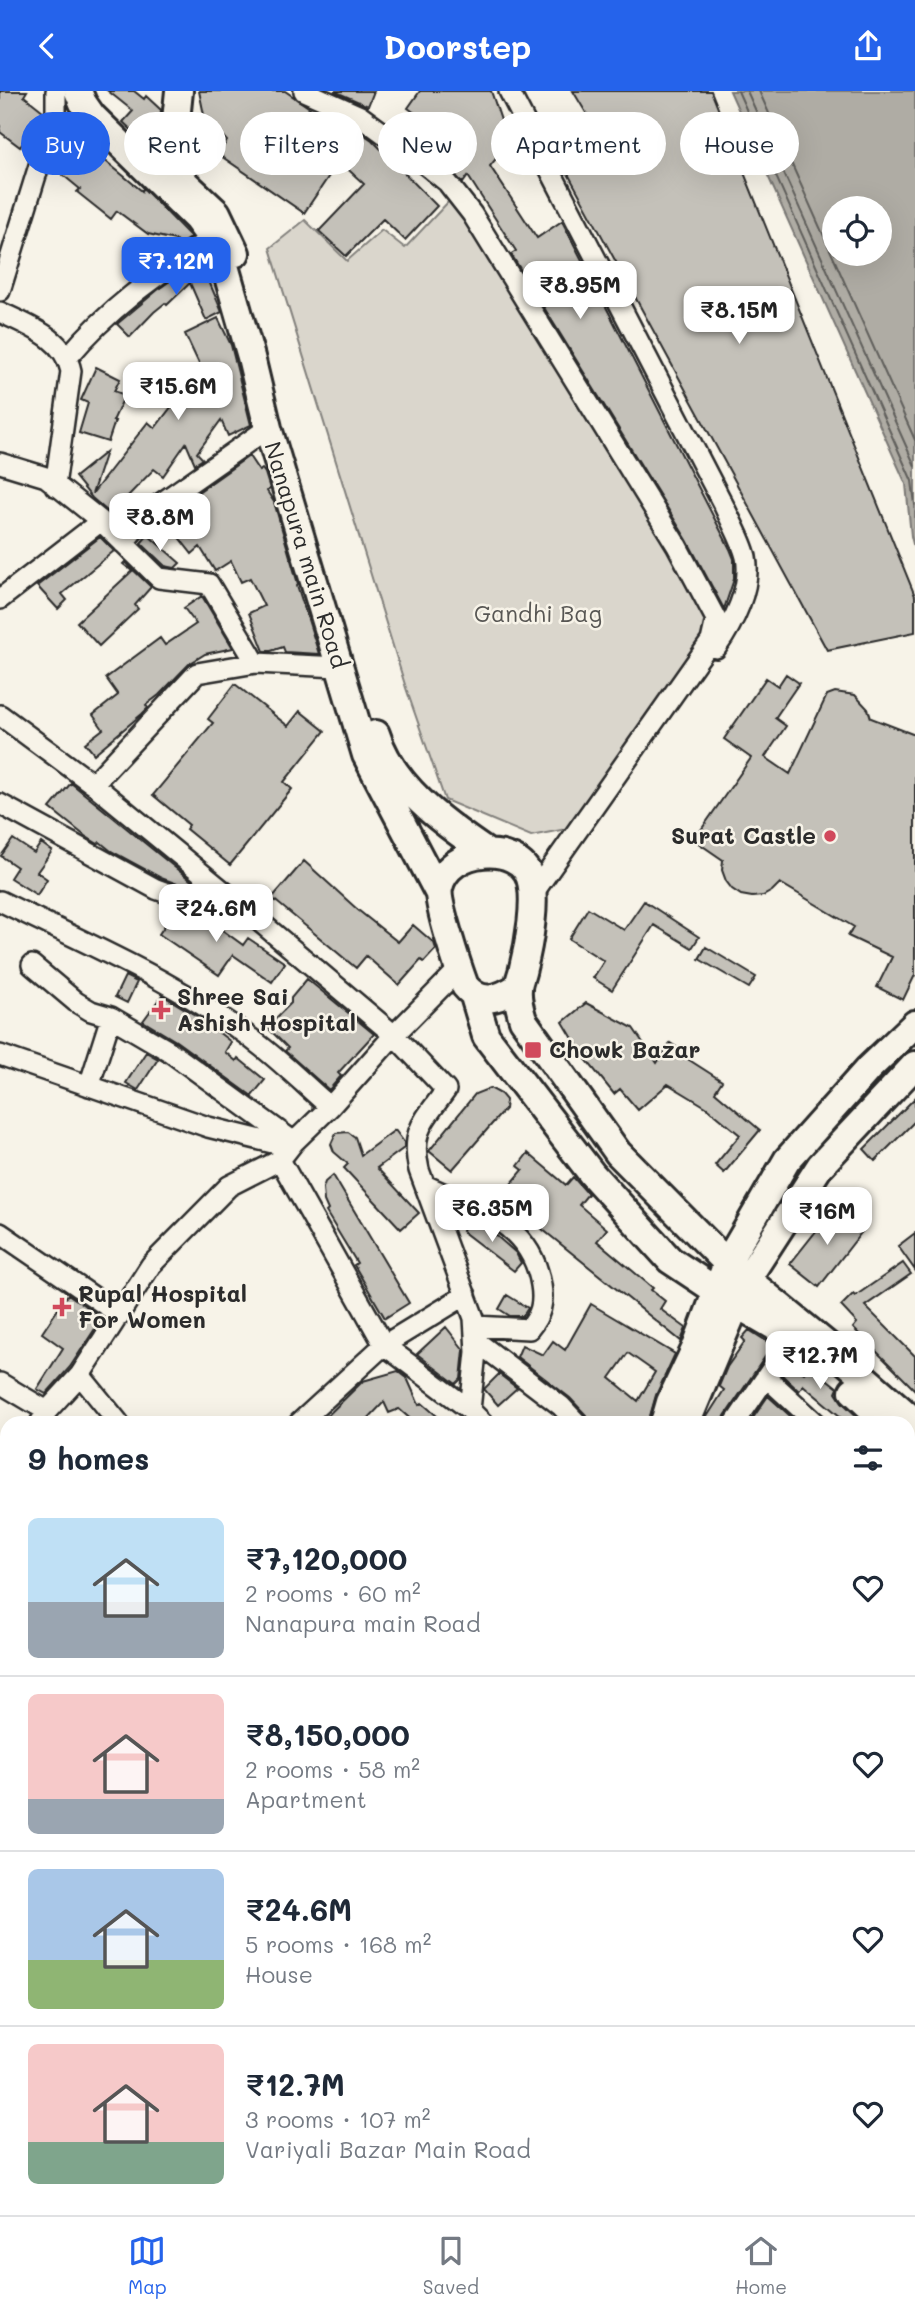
<!DOCTYPE html>
<meta charset="utf-8">
<style>
:root{--surface:#fff;--page:#f6f6f7;--text:#1f2937;--muted:#747a83;--line:#e0e1e3;--accent:#2563eb}
body{margin:0;font-family:Mali,sans-serif;background:var(--page);color:var(--text);height:100vh;display:flex;flex-direction:column;font-size:26px;white-space:nowrap}
*{box-sizing:border-box;margin:0}
p{font-size:23px;color:var(--muted)}
.icon{flex:none;width:38px;height:38px;fill:none;stroke:currentColor;stroke-width:2;stroke-linecap:round;stroke-linejoin:round}
.map{position:relative;flex:1;overflow:hidden}
.sheet{position:absolute;left:0px;top:1325px;width:915px;height:800px;display:flex;flex-direction:column;background:var(--surface);border-radius:21px 21px 0 0;box-shadow:0 7px 28px #0002}
.sheet>*{flex:none}
.guide{position:absolute;left:21px;top:21px;width:873px;height:63px;display:flex;gap:14px}
.fabs{position:absolute;left:822px;top:105px;display:grid;gap:14px}
.fabs a{display:grid;place-items:center;width:70px;height:70px;border-radius:50%;background:var(--surface);box-shadow:0 7px 28px #0002;font-size:35px}
.price{position:absolute;translate:-50% -60px;padding:0 16px;border-radius:14px;background:#fff;color:#222;font-size:23px;line-height:46px;filter:drop-shadow(0 2px 4px #0008)}
.price::after{content:'';position:absolute;left:50%;top:42px;width:21px;height:16px;margin-left:-10px;background:inherit;clip-path:polygon(0 0,100% 0,50% 100%)}
.price.selected{background:var(--accent);color:#fff}
ul{padding:0;list-style:none}
li{display:flex;align-items:center;gap:21px;height:175px;padding:0 28px}
li+li{border-top:2px solid var(--line)}
li span{display:grid;place-items:center;flex:none;width:196px;height:140px;border-radius:10px;color:#555}
li>.icon{margin-inline-start:auto}
span .icon{width:84px;height:84px;fill:#fffc;stroke-width:1}
li b{font-size:30px}
h2{display:flex;justify-content:space-between;align-items:center;height:84px;padding:0 28px;font-size:30px}
.tag{padding:0 24px;border-radius:32px;background:var(--surface);box-shadow:0 7px 28px #0002;font-size:24px;line-height:63px}
.tag.selected{background:var(--accent);color:#fff}
header{display:flex;justify-content:space-between;align-items:center;height:91px;padding:0 28px;background:var(--accent);color:#fff;font-size:32px;font-weight:700}
.dock{display:flex;justify-content:space-around;align-items:center;height:98px;border-top:2px solid var(--line);background:var(--surface);font-size:19px;color:var(--muted)}
.dock a{display:grid;justify-items:center;gap:4px}
.dock .selected{color:var(--accent)}
.map>svg:first-child{display:block}
</style>
<header><svg class="icon" aria-label="back" viewBox="0 0 24 24"><path d="M15 5l-7 7 7 7"/></svg>Doorstep<svg class="icon" aria-label="share" viewBox="0 0 24 24"><path d="M12 15V3M7 8l5-5 5 5M5 13v7h14v-7"/></svg></header>
<div class="map">
<svg width="915" height="2124" viewBox="0 0 915 2124">
<rect width="100%" height="100%" fill="#f7f3e8"/>
<filter id="ink" filterUnits="userSpaceOnUse"><feTurbulence type="fractalNoise" baseFrequency=".0143" numOctaves="2"/><feDisplacementMap in="SourceGraphic" scale="14" xChannelSelector="R" yChannelSelector="G"/><feConvolveMatrix kernelMatrix="1 2 1 2 8 2 1 2 1" color-interpolation-filters="sRGB"/></filter>
<g filter="url(#ink)">
<path fill="#dad6cc" stroke="#82807c" stroke-width="2" d="M 449,110 L 468,132 L 708,519 L 709,542 L 585,716 L 566,738 L 531,745 L 445,709 L 406,597 L 270,157 L 305,129 L 347,170 L 382,139 L 405,157 Z"/>
<path fill="#afaca4" stroke="#7a7874" stroke-width="2" fill-rule="evenodd" d="M 730,0 L 915,0 L 915,461 L 911,445 L 906,393 ZM 835,117 L 880,117 L 880,163 L 835,163 Z"/>
<g fill="none" stroke-linecap="round" stroke-linejoin="round">
<path stroke="#605f5b" stroke-width="2" d="M 738,0 L 912,390 L 915,414
M 747,0 L 915,375
M 759,0 L 915,349"/>
</g>
<path fill="#c4c1b9" stroke="#2b2b2b" stroke-width="2" fill-rule="evenodd" d="M 0,0 L 27,0 L 24,5 L 43,20 L 41,27 L 20,56 L 0,41 Z
M 108,0 L 134,0 L 144,8 L 146,5 L 161,19 L 159,43 L 152,53 L 140,44 L 139,46 L 123,31 L 133,20 Z
M 199,0 L 285,0 L 345,41 L 350,34 L 372,49 L 437,115 L 405,149 L 383,128 L 346,165 L 319,140 L 364,93 L 339,70 L 304,122 L 218,63 L 227,50 L 204,24 Z
M 334,0 L 374,0 L 368,15 Z
M 420,0 L 491,0 L 503,35 L 512,48 L 490,75 L 537,147 L 562,130 L 730,458 L 734,468 L 734,488 L 724,518 L 687,449 L 511,163 L 516,160 L 468,85 L 463,92 L 440,70 L 455,51 L 408,17 Z
M 573,0 L 711,0 L 915,505 L 915,541 L 827,559 L 548,46 L 588,25 Z
M 69,40 L 92,56 L 91,58 L 142,100 L 143,97 L 191,146 L 179,154 L 175,149 L 148,143 L 117,120 L 111,128 L 77,101 L 80,98 L 52,75 L 58,56 Z
M 139,156 L 155,171 L 142,181 L 128,168 Z
M 204,166 L 213,191 L 208,188 L 222,221 L 206,229 L 190,192 L 167,214 L 165,212 L 154,221 L 130,246 L 117,233 L 160,197 Z
M 218,227 L 231,254 L 251,334 L 228,345 L 221,329 L 197,362 L 203,368 L 195,373 L 186,352 L 163,385 L 154,378 L 126,407 L 130,412 L 114,426 L 92,407 L 75,386 L 106,361 L 92,403 L 148,331 L 155,337 L 201,277 L 185,243 Z
M 96,276 L 120,288 L 114,300 L 125,304 L 113,330 L 115,330 L 108,351 L 79,342 L 88,312 L 81,309 Z
M 249,365 L 259,380 L 262,378 L 265,382 L 270,398 L 267,400 L 274,411 L 298,493 L 297,494 L 319,563 L 285,561 L 283,556 L 271,560 L 264,560 L 249,522 L 264,515 L 250,487 L 241,491 L 231,470 L 215,480 L 200,456 L 192,463 L 163,426 Z
M 148,444 L 180,472 L 175,477 L 165,475 L 141,452 Z
M 100,446 L 114,460 L 62,503 L 67,509 L 58,518 L 37,495 Z
M 125,471 L 151,496 L 135,514 L 138,518 L 99,555 L 77,531 L 132,480 L 123,473 Z
M 202,505 L 233,557 L 205,563 L 189,573 L 159,604 L 146,614 L 148,617 L 142,623 L 94,663 L 85,652 L 103,638 L 93,624 L 118,604 L 106,587 L 160,547 L 165,554 L 196,533 L 184,517 Z
M 786,583 L 799,592 L 775,627 L 786,635 L 765,666 L 790,683 L 827,604 L 835,601 L 855,604 L 868,618 L 871,627 L 915,644 L 915,884 L 903,909 L 877,896 L 892,866 L 848,845 L 854,836 L 780,792 L 772,800 L 763,805 L 752,806 L 741,804 L 732,798 L 726,790 L 722,779 L 723,769 L 694,749 L 751,667 L 724,648 L 766,587 L 778,595 Z
M 235,593 L 288,635 L 300,620 L 325,640 L 284,691 L 292,698 L 230,774 L 186,738 L 189,734 L 153,704 L 213,632 L 208,628 Z
M 71,692 L 194,792 L 194,795 L 183,795 L 161,787 L 111,760 L 100,751 L 98,753 L 85,745 L 50,717 Z
M 13,748 L 34,762 L 41,752 L 52,760 L 37,781 L 47,788 L 37,804 L 10,787 L 17,776 L 1,765 Z
M 304,770 L 358,819 L 398,851 L 413,834 L 434,852 L 436,858 L 424,871 L 421,869 L 399,894 L 366,865 L 356,877 L 272,807 Z
M 644,810 L 699,846 L 692,857 L 654,834 L 612,899 L 593,887 L 604,870 L 569,848 L 588,817 L 624,839 Z
M 176,818 L 208,820 L 214,824 L 210,830 L 243,854 L 248,847 L 285,872 L 272,891 L 233,864 L 219,884 L 159,843 Z
M 706,856 L 756,886 L 749,897 L 699,868 Z
M 125,885 L 137,891 L 127,912 L 115,906 Z
M 307,888 L 374,943 L 338,982 L 341,985 L 329,999 L 285,960 L 288,957 L 267,936 L 291,912 L 291,907 Z
M 162,904 L 200,927 L 231,951 L 225,961 L 236,970 L 238,967 L 265,989 L 252,1005 L 176,950 L 143,930 Z
M 586,912 L 633,937 L 657,972 L 670,952 L 685,962 L 683,965 L 722,990 L 715,1001 L 760,1039 L 724,1082 L 715,1074 L 740,1044 L 706,1016 L 668,993 L 638,1019 L 620,998 L 614,1003 L 584,966 L 563,931 Z
M 146,961 L 158,968 L 138,999 L 126,992 Z
M 490,997 L 501,1003 L 506,1009 L 505,1018 L 452,1079 L 429,1060 L 475,1003 Z
M 915,1007 L 915,1030 L 875,1070 L 864,1058 Z
M 395,1039 L 404,1051 L 404,1057 L 377,1077 L 419,1122 L 401,1138 L 344,1077 L 348,1073 L 334,1061 L 331,1053 L 336,1042 L 348,1041 L 355,1046 L 361,1064 Z
M 528,1062 L 566,1094 L 573,1086 L 588,1103 L 579,1114 L 607,1138 L 597,1150 L 653,1197 L 651,1199 L 665,1210 L 660,1218 L 686,1237 L 681,1250 L 501,1105 L 523,1079 L 518,1075 Z
M 333,1084 L 409,1212 L 385,1227 L 354,1174 L 357,1172 L 326,1121 L 328,1119 L 324,1110 L 323,1097 L 325,1091 Z
M 836,1115 L 864,1138 L 819,1196 L 790,1173 Z
M 471,1128 L 491,1140 L 516,1162 L 521,1172 L 514,1180 L 462,1140 Z
M 915,1142 L 915,1179 L 898,1155 Z
M 903,1172 L 911,1183 L 865,1215 L 915,1265 L 915,1299 L 853,1237 L 857,1232 L 841,1215 L 853,1203 L 855,1205 Z
M 68,1203 L 102,1227 L 70,1276 L 46,1303 L 37,1298 L 63,1257 L 42,1242 Z
M 507,1204 L 528,1217 L 523,1225 L 510,1225 L 499,1218 Z
M 591,1213 L 675,1263 L 656,1304 L 648,1332 L 589,1332 L 586,1324 L 570,1307 L 517,1266 L 522,1254 L 543,1264 L 553,1250 L 565,1259 ZM 628,1262 L 655,1281 L 638,1310 L 610,1287 Z
M 446,1236 L 464,1259 L 461,1288 L 456,1293 L 417,1263 Z
M 749,1239 L 771,1253 L 769,1256 L 771,1257 L 725,1325 L 723,1332 L 703,1332 L 724,1299 L 719,1295 L 727,1276 L 745,1250 L 742,1247 Z
M 790,1272 L 804,1282 L 810,1275 L 838,1297 L 836,1302 L 842,1311 L 864,1332 L 848,1332 L 803,1294 L 799,1300 L 782,1284 Z
M 398,1280 L 407,1287 L 419,1314 L 422,1312 L 445,1332 L 415,1332 L 399,1318 L 389,1322 L 384,1311 L 364,1332 L 320,1332 L 363,1290 Z
M 499,1283 L 517,1297 L 498,1314 L 484,1298 Z
M 768,1305 L 798,1332 L 759,1332 L 753,1327 Z"/>
<g fill="none" stroke-linecap="round" stroke-linejoin="round">
<g stroke="#2b2b2b" stroke-width="24">
<path id="minor" d="M 304,0 L 360,25 L 416,66 L 447,91 L 472,123 L 677,455 L 716,528 L 711,550 L 532,804
M 509,0 L 724,415 C 731,431 742,449 746,466 C 752,496 733,533 716,557
M 0,200 L 56,20 L 56,0
M 0,221 C 28,235 64,246 71,280 L 55,395
M 68,266 C 112,214 156,185 211,147
M 0,372 L 46,386 L 101,430 L 159,487 L 209,493 L 256,572
M 123,452 L 151,419 L 268,337
M 0,508 L 101,430
M 0,624 L 93,693 L 233,808 L 394,944 L 446,999 C 424,1030 410,1039 419,1079 L 474,1227 L 476,1261 L 470,1319
M 93,693 L 197,582 L 256,572 L 339,576
M 0,713 L 156,798 L 181,807 L 233,808
M 0,810 C 89,854 184,893 262,956 C 286,975 307,996 330,1016
M 32,874 L 76,911 L 91,920 L 111,926 L 169,960 L 294,1051
M 0,964 L 208,1036 L 289,1056
M 89,995 L 111,926
M 280,1069 L 384,1254 L 470,1319 L 483,1332
M 425,1094 C 475,1118 531,1131 541,1194 C 544,1212 541,1224 529,1238 L 475,1235
M 0,1142 L 120,1224
M 476,1250 L 561,1315 L 577,1332
M 80,1284 L 119,1332
M 766,1286 L 816,1332
M 0,1292 L 47,1320
M 40,1332 L 47,1320 L 80,1284 L 151,1174 L 229,1095 L 280,1069 L 294,1051 L 330,1016 L 394,944 L 459,878
M 299,1332 L 384,1254 L 466,1204
M 735,1332 L 792,1248
M 0,1382 L 7,1384
M 908,1540 L 915,1546
M 0,1589 L 7,1592
M 908,1619 L 915,1614
M 908,1697 L 915,1697
M 0,1700 L 7,1705
M 0,1839 L 7,1826
M 0,1886 L 7,1891
M 908,1971 L 915,1963
M 908,2024 L 915,2034
M 0,2063 L 7,2066
M 0,2104 L 7,2093
M 487,2118 L 497,2124
M 889,2118 L 895,2124
M 129,2124 L 134,2118
M 584,2124 L 587,2118
M 672,2124 L 677,2118
M 829,2124 L 836,2118"/>
</g>
<g stroke="#2b2b2b" stroke-width="32">
<path id="secondary" d="M 78,0 L 83,12 L 92,25 L 197,128 L 221,161 L 251,266 L 268,337 L 366,664 L 438,801
M 179,0 L 172,68 L 185,92 L 217,122 L 236,162
M 376,643 C 392,695 443,732 486,761
M 518,896 C 498,908 482,915 465,895 C 459,879 436,811 439,797 C 448,755 519,751 530,787 C 537,809 529,854 523,877 C 522,884 518,891 518,898 C 517,909 520,919 523,929 L 618,1062 L 727,1172 L 827,1254 L 915,1331
M 474,905 L 486,945 L 592,1083 L 670,1169 L 736,1213 L 774,1235 L 805,1259
M 853,1300 L 887,1332
M 664,1332 L 670,1311 L 695,1258 L 727,1172 L 787,1069 L 869,977 L 915,933
M 682,1332 L 691,1321 L 747,1188 L 820,1075 L 915,974
M 908,1351 L 915,1357
M 273,2124 L 278,2118"/>
</g>
<use href="#minor" stroke="#f7f3e8" stroke-width="19"/>
<use href="#secondary" stroke="#f7f3e8" stroke-width="26"/>
</g>
</g>
<g fill="#d1495b" stroke="#f7f3e8" stroke-width="2.5">
<circle cx="830" cy="745" r="7"/>
<path d="M157.5 908.5h7v7h7v7h-7v7h-7v-7h-7v-7h7z"/>
<rect x="524" y="950" width="18" height="18" rx="3.5"/>
<path d="M58.5 1205.5h7v7h7v7h-7v7h-7v-7h-7v-7h7z"/>
</g>
<g text-anchor="middle" stroke-width="5" stroke-linejoin="round" paint-order="stroke">
<g font-size="23" fill="#2b2b2b" stroke="#f7f3e8">
<text transform="translate(306 464) rotate(73)" y="8">Nanapura main Road</text>
</g>
<g font-size="23" fill="#575653" stroke="#f7f3e8">
<text x="538" y="531">Gandhi Bag</text>
</g>
<g font-size="23" font-weight="bold" fill="#2b2b2b" stroke="#f7f3e8" text-anchor="start">
<text x="816" y="753" text-anchor="end">Surat Castle</text>
<text x="177" y="914">Shree Sai<tspan x="177" dy="26">Ashish Hospital</tspan></text>
<text x="549" y="967">Chowk Bazar</text>
<text x="78" y="1211">Rupal Hospital<tspan x="78" dy="26">For Women</tspan></text>
</g>
</g>
</svg>
<div class="fabs">
<a><svg class="icon" aria-label="locate" viewBox="0 0 24 24"><circle cx="12" cy="12" r="6"/><path d="M12 2v4M12 18v4M2 12h4M18 12h4"/></svg></a>
</div>
<b class="price selected" style="left:176px;top:206px">₹7.12M</b>
<b class="price" style="left:580px;top:230px">₹8.95M</b>
<b class="price" style="left:739px;top:255px">₹8.15M</b>
<b class="price" style="left:178px;top:331px">₹15.6M</b>
<b class="price" style="left:160px;top:462px">₹8.8M</b>
<b class="price" style="left:216px;top:853px">₹24.6M</b>
<b class="price" style="left:492px;top:1153px">₹6.35M</b>
<b class="price" style="left:827px;top:1156px">₹16M</b>
<b class="price" style="left:820px;top:1300px">₹12.7M</b>
<div class="guide">
<a class="tag selected">Buy</a>
<a class="tag">Rent</a>
<a class="tag">Filters</a>
<a class="tag">New</a>
<a class="tag">Apartment</a>
<a class="tag">House</a>
</div>
<section class="sheet">
<h2>9 homes<svg class="icon" aria-label="filters" viewBox="0 0 24 24"><path d="M4 7h16M4 17h16"/><circle cx="9" cy="7" r="2"/><circle cx="15" cy="17" r="2"/></svg></h2>
<ul>
<li><span style="background:linear-gradient(#bfe0f5 60%,#9aa5b1 0)"><svg class="icon" aria-label="home" viewBox="0 0 24 24"><path d="M3 11l9-7 9 7M6 9v11h12V9"/></svg></span><div><b>₹7,120,000</b><p>2 rooms · 60 m²</p><p>Nanapura main Road</p></div><svg class="icon" aria-label="heart" viewBox="0 0 24 24"><path d="M12 20l-8-8c-3-5 5-10 8-4 3-6 11-1 8 4z"/></svg></li>
<li><span style="background:linear-gradient(#f6c9c9 75%,#9aa5b1 0)"><svg class="icon" aria-label="home" viewBox="0 0 24 24"><path d="M3 11l9-7 9 7M6 9v11h12V9"/></svg></span><div><b>₹8,150,000</b><p>2 rooms · 58 m²</p><p>Apartment</p></div><svg class="icon" aria-label="heart" viewBox="0 0 24 24"><path d="M12 20l-8-8c-3-5 5-10 8-4 3-6 11-1 8 4z"/></svg></li>
<li><span style="background:linear-gradient(#a9c7e8 65%,#8fb573 0)"><svg class="icon" aria-label="home" viewBox="0 0 24 24"><path d="M3 11l9-7 9 7M6 9v11h12V9"/></svg></span><div><b>₹24.6M</b><p>5 rooms · 168 m²</p><p>House</p></div><svg class="icon" aria-label="heart" viewBox="0 0 24 24"><path d="M12 20l-8-8c-3-5 5-10 8-4 3-6 11-1 8 4z"/></svg></li>
<li><span style="background:linear-gradient(#f6c9c9 70%,#7fa58c 0)"><svg class="icon" aria-label="home" viewBox="0 0 24 24"><path d="M3 11l9-7 9 7M6 9v11h12V9"/></svg></span><div><b>₹12.7M</b><p>3 rooms · 107 m²</p><p>Variyali Bazar Main Road</p></div><svg class="icon" aria-label="heart" viewBox="0 0 24 24"><path d="M12 20l-8-8c-3-5 5-10 8-4 3-6 11-1 8 4z"/></svg></li>
</ul>
</section>
</div>
<nav class="dock">
<a class="selected"><svg class="icon" aria-label="map" viewBox="0 0 24 24"><path d="M3 6l6-2 6 2 6-2v14l-6 2-6-2-6 2zM9 4v14M15 6v14"/></svg>Map</a>
<a><svg class="icon" aria-label="saved" viewBox="0 0 24 24"><path d="M7 4h10v16l-5-4-5 4z"/></svg>Saved</a>
<a><svg class="icon" aria-label="home" viewBox="0 0 24 24"><path d="M3 11l9-7 9 7M6 9v11h12V9"/></svg>Home</a>
</nav>
